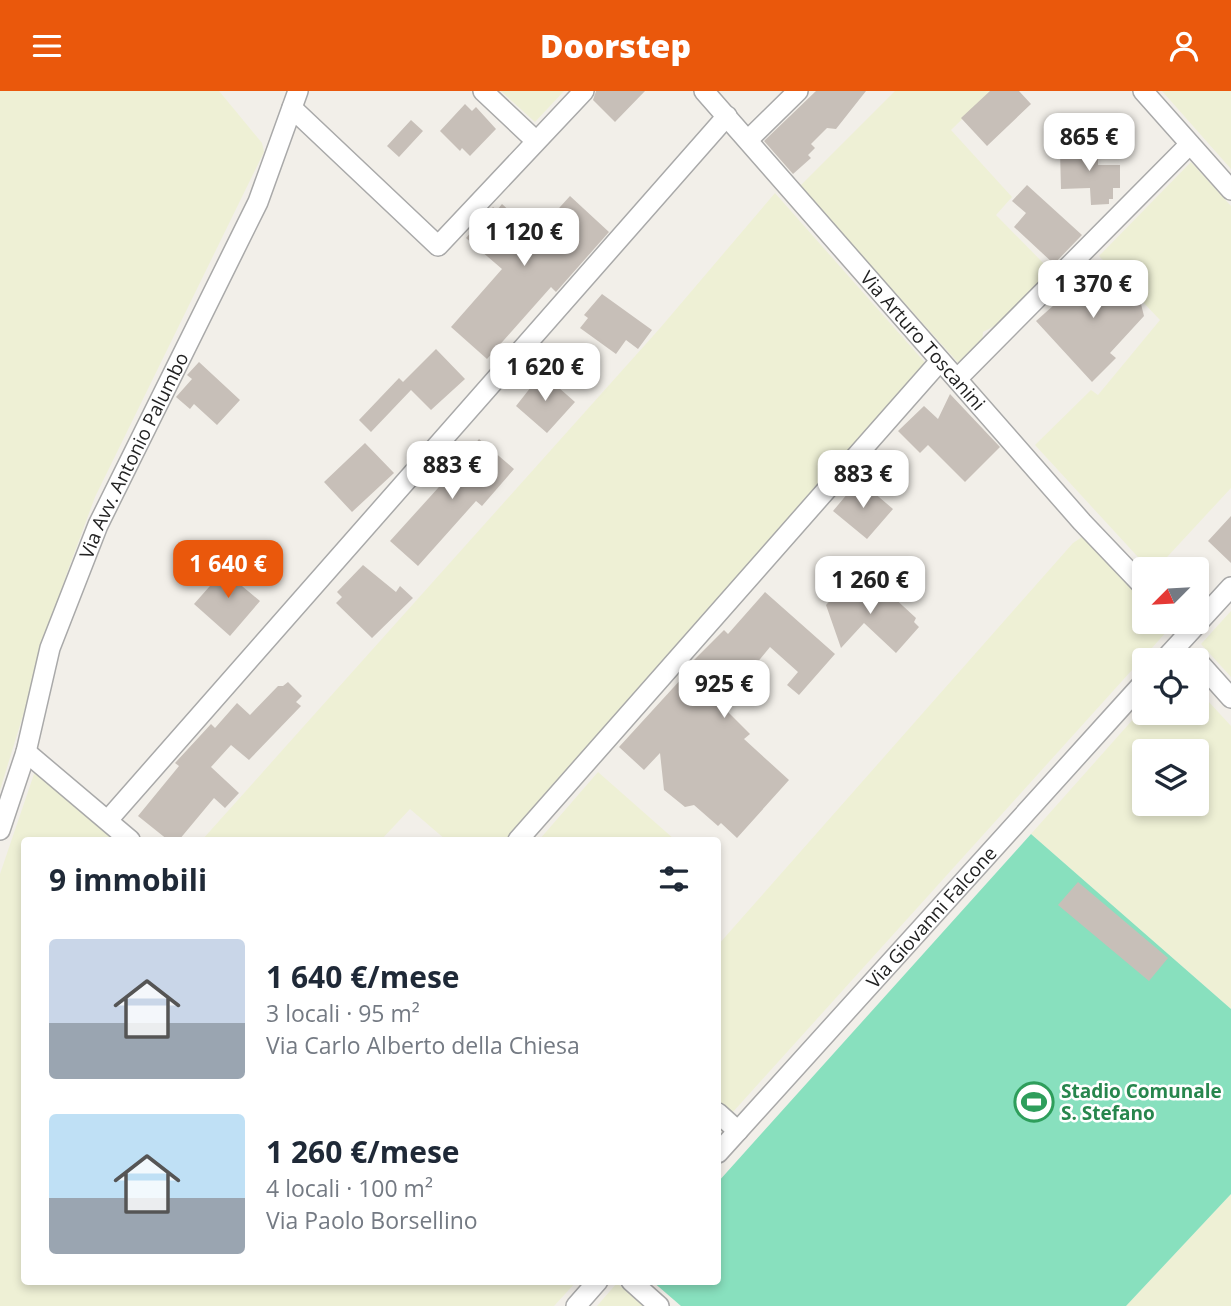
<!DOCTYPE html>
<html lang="it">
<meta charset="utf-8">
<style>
:root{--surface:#fff;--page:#f2f2f3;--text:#1f2937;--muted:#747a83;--accent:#ea580c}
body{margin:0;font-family:"Open Sans",sans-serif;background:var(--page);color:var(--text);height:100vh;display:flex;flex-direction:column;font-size:26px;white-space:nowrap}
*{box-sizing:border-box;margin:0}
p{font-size:23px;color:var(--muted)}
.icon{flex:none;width:38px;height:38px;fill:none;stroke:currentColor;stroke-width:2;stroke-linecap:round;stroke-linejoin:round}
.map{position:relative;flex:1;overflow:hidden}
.panel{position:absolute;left:21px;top:746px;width:700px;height:448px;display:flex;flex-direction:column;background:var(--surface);border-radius:7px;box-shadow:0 4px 10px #0003}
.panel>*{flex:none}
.needle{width:46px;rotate:246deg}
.controls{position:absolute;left:1132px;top:466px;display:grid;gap:14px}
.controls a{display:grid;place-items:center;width:77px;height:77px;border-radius:7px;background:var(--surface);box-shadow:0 4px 10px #0003;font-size:35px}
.price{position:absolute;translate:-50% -60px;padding:0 16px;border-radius:14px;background:#fff;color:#222;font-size:23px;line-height:46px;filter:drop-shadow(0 2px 4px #0008)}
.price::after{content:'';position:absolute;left:50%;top:42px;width:21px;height:16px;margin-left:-10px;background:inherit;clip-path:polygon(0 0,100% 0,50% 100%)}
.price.current{background:var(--accent);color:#fff}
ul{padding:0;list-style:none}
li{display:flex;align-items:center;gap:21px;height:175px;padding:0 28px}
li span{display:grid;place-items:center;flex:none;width:196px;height:140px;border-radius:7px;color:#555}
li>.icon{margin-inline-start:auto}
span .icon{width:84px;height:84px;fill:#fffc;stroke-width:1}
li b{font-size:30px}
h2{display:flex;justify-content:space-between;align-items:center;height:84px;padding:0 28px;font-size:30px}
header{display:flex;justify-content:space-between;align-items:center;height:91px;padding:0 28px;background:var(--accent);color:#fff;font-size:32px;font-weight:800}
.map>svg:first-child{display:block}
</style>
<header><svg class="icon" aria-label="menu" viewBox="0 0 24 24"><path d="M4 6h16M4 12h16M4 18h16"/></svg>Doorstep<svg class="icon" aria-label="person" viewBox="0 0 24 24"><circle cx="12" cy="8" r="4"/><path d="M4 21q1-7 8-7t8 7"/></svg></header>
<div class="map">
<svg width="1231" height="1215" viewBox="0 0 1231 1215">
<rect width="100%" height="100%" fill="#f2efe9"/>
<path fill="#eef0d5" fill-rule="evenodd" d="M 0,0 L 219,0 L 262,52 L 264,61 L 95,406 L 67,482 L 0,699 Z
M 501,0 L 564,0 L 535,31 Z
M 895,0 L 991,0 L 951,39 L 1012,106 L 996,124 L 1053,182 L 1004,230 L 983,241 L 982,254 L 961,275 L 800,95 Z
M 1162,0 L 1231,0 L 1231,78 Z
M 1191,71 L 1231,115 L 1231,397 L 1156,478 L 1149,478 L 1035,354 L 1091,299 L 1098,304 L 1160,229 L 1099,165 Z
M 775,102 L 928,275 L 507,749 L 446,749 L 410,718 L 381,749 L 202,749 L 661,236 Z
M 1082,446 L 1086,447 L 1144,511 L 1144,530 L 1162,530 L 1169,538 L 732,1022 L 718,1009 L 718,854 L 1073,452 Z
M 1231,520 L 1231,586 L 1201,553 Z
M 1197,598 L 1231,635 L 1231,918 L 1031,743 L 1144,616 L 1144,621 L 1197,621 ZM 1144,660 L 1197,660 L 1197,712 L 1144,712 Z
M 35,680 L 119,749 L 24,749 L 24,1190 L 577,1190 L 554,1215 L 0,1215 L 0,783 Z
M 598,681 L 674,748 L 674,749 L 539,749 Z
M 1231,1103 L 1231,1215 L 1126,1215 Z
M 617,1192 L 643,1215 L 597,1215 Z"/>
<path fill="#88e0be" d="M 1031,743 L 1231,918 L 1231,1103 L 1126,1215 L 681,1215 L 652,1190 L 718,1190 L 718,1091 Z"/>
<path fill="#c7bfb8" d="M 596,0 L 645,0 L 615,31 L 593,9 Z
M 816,0 L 866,0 L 836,38 L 827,37 L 811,53 L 815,57 L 808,64 L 811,67 L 793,83 L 764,50 Z
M 990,0 L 1019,0 L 1031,13 L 987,55 L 961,27 Z
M 465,13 L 472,20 L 476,16 L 496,38 L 470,65 L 462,57 L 460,60 L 440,40 Z
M 411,29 L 423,40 L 399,66 L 387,55 Z
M 1075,52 L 1098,52 L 1098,74 L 1120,74 L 1120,97 L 1113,97 L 1113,108 L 1109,108 L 1109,113 L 1091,114 L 1090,97 L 1061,98 L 1060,60 L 1075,60 Z
M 1027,94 L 1082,144 L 1054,173 L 1014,136 L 1026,122 L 1012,110 Z
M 570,105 L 609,141 L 556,201 L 551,196 L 487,268 L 451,236 L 502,178 L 466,147 L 493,116 L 497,119 L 502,113 L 530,138 L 534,133 L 540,138 Z
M 1091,170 L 1098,178 L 1107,178 L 1141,213 L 1144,225 L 1110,262 L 1116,267 L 1092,291 L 1036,230 L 1054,214 L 1068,214 L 1070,191 Z
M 602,203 L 652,239 L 638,258 L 626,249 L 616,263 L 580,237 L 588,227 L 584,224 Z
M 436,258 L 465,288 L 431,319 L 411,299 L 371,341 L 359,329 L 399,287 L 407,295 L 403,291 Z
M 199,271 L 240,309 L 217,334 L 194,313 L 190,318 L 176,306 L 192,288 L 187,284 Z
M 542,282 L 575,311 L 547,342 L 516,315 Z
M 950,303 L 1000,356 L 965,391 L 928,354 L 920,362 L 898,340 L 924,315 L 938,328 Z
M 479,348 L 514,378 L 482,415 L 476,410 L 418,475 L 390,450 L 448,386 L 443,382 L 453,370 L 458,373 Z
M 365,352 L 394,382 L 352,421 L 324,391 Z
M 859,389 L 893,418 L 867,448 L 833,420 Z
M 1231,425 L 1231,472 L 1208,450 Z
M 232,470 L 244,481 L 236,490 L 260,510 L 230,545 L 194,513 Z
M 363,474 L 396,501 L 400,495 L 413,507 L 372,547 L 336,512 L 342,506 L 337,501 Z
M 849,489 L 853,492 L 856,489 L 862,495 L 865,492 L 884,510 L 890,503 L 916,527 L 914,531 L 919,536 L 896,562 L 864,532 L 841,557 L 826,514 Z
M 765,501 L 835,563 L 799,604 L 787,594 L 798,581 L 770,556 L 743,589 L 739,585 L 718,611 L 750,643 L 744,648 L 789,689 L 737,747 L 721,732 L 718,735 L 694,714 L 685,716 L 664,699 L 660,662 L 644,679 L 619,656 L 694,574 L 693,570 L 724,539 L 728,543 Z
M 288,591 L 302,605 L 296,611 L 301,615 L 249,669 L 231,654 L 211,676 L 239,702 L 225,717 L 214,707 L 179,749 L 168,749 L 138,725 L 179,675 L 175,672 L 211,633 L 215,637 L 237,612 L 250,624 L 278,595 L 283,595 Z
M 1078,791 L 1168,867 L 1149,890 L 1058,814 Z"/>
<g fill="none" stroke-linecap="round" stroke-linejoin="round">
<g stroke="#a9a9a9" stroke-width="22">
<g id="minor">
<path d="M 483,0 L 536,50"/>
<path id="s1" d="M 704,0 L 1082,431 L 1144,496"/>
<path d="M 1143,0 L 1231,99"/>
<path d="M 292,17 L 438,155 L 584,0"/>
<path d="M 748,49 L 798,0"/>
<path d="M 957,288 L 1189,54"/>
<path d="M 1164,569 L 1231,496"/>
<path d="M 1197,569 L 1231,607"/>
<path d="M 26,661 L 130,749"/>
<path d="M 108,729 L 727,25"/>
<path id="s2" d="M 0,739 L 26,661 L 50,557 L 98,434 L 258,111 L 298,0"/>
<path d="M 518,749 L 940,270"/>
<path d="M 718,1022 L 738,1040"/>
<path id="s3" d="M 718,1062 L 1144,591"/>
<path d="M 631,1190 L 659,1215"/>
<path d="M 576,1215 L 598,1190"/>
</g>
</g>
<use href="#minor" stroke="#fff" stroke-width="19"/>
</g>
<defs>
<g id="stadium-ring" transform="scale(2.0125)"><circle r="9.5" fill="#fff" stroke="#2e9e5b" stroke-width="1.5"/><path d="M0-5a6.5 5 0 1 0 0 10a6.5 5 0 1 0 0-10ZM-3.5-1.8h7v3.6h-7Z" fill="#2e9e5b"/></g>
</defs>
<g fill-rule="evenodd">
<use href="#stadium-ring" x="1034" y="1011"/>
</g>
<g text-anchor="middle" stroke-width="5" stroke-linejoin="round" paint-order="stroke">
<g font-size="19" fill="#222" stroke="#fff">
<text dy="7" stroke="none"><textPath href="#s1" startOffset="332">Via Arturo Toscanini</textPath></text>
<text dy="7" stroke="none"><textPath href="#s2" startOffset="399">Via Avv. Antonio Palumbo</textPath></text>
<text dy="7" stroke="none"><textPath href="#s3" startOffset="318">Via Giovanni Falcone</textPath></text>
</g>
<g font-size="19" font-weight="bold" fill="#27864d" stroke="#fff" text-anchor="start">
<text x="1061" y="1007">Stadio Comunale<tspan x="1061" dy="22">S. Stefano</tspan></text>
</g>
</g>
</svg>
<div class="controls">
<a><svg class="needle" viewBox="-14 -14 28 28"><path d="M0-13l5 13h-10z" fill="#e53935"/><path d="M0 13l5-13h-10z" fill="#747a83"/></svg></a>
<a><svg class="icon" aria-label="locate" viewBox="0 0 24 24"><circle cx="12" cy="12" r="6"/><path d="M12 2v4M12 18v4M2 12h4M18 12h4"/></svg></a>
<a><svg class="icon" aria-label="layers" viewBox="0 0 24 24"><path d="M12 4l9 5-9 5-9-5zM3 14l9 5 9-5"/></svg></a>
</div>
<b class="price" style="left:1089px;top:82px">865 €</b>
<b class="price" style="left:524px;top:177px">1 120 €</b>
<b class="price" style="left:1093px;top:229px">1 370 €</b>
<b class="price" style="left:545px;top:312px">1 620 €</b>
<b class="price" style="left:452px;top:410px">883 €</b>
<b class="price" style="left:863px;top:419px">883 €</b>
<b class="price current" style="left:228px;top:509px">1 640 €</b>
<b class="price" style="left:870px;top:525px">1 260 €</b>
<b class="price" style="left:724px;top:629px">925 €</b>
<section class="panel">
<h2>9 immobili<svg class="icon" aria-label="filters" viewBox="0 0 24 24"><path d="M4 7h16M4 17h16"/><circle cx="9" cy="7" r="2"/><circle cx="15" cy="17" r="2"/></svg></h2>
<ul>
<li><span style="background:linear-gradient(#c9d6e8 60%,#9aa5b1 0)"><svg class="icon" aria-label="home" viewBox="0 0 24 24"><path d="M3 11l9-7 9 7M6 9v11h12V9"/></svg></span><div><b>1 640 €/mese</b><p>3 locali · 95 m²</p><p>Via Carlo Alberto della Chiesa</p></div></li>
<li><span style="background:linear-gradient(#bfe0f5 60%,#9aa5b1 0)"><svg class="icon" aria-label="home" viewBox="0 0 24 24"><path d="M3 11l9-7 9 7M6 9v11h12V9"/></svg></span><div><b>1 260 €/mese</b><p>4 locali · 100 m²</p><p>Via Paolo Borsellino</p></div></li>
</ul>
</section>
</div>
